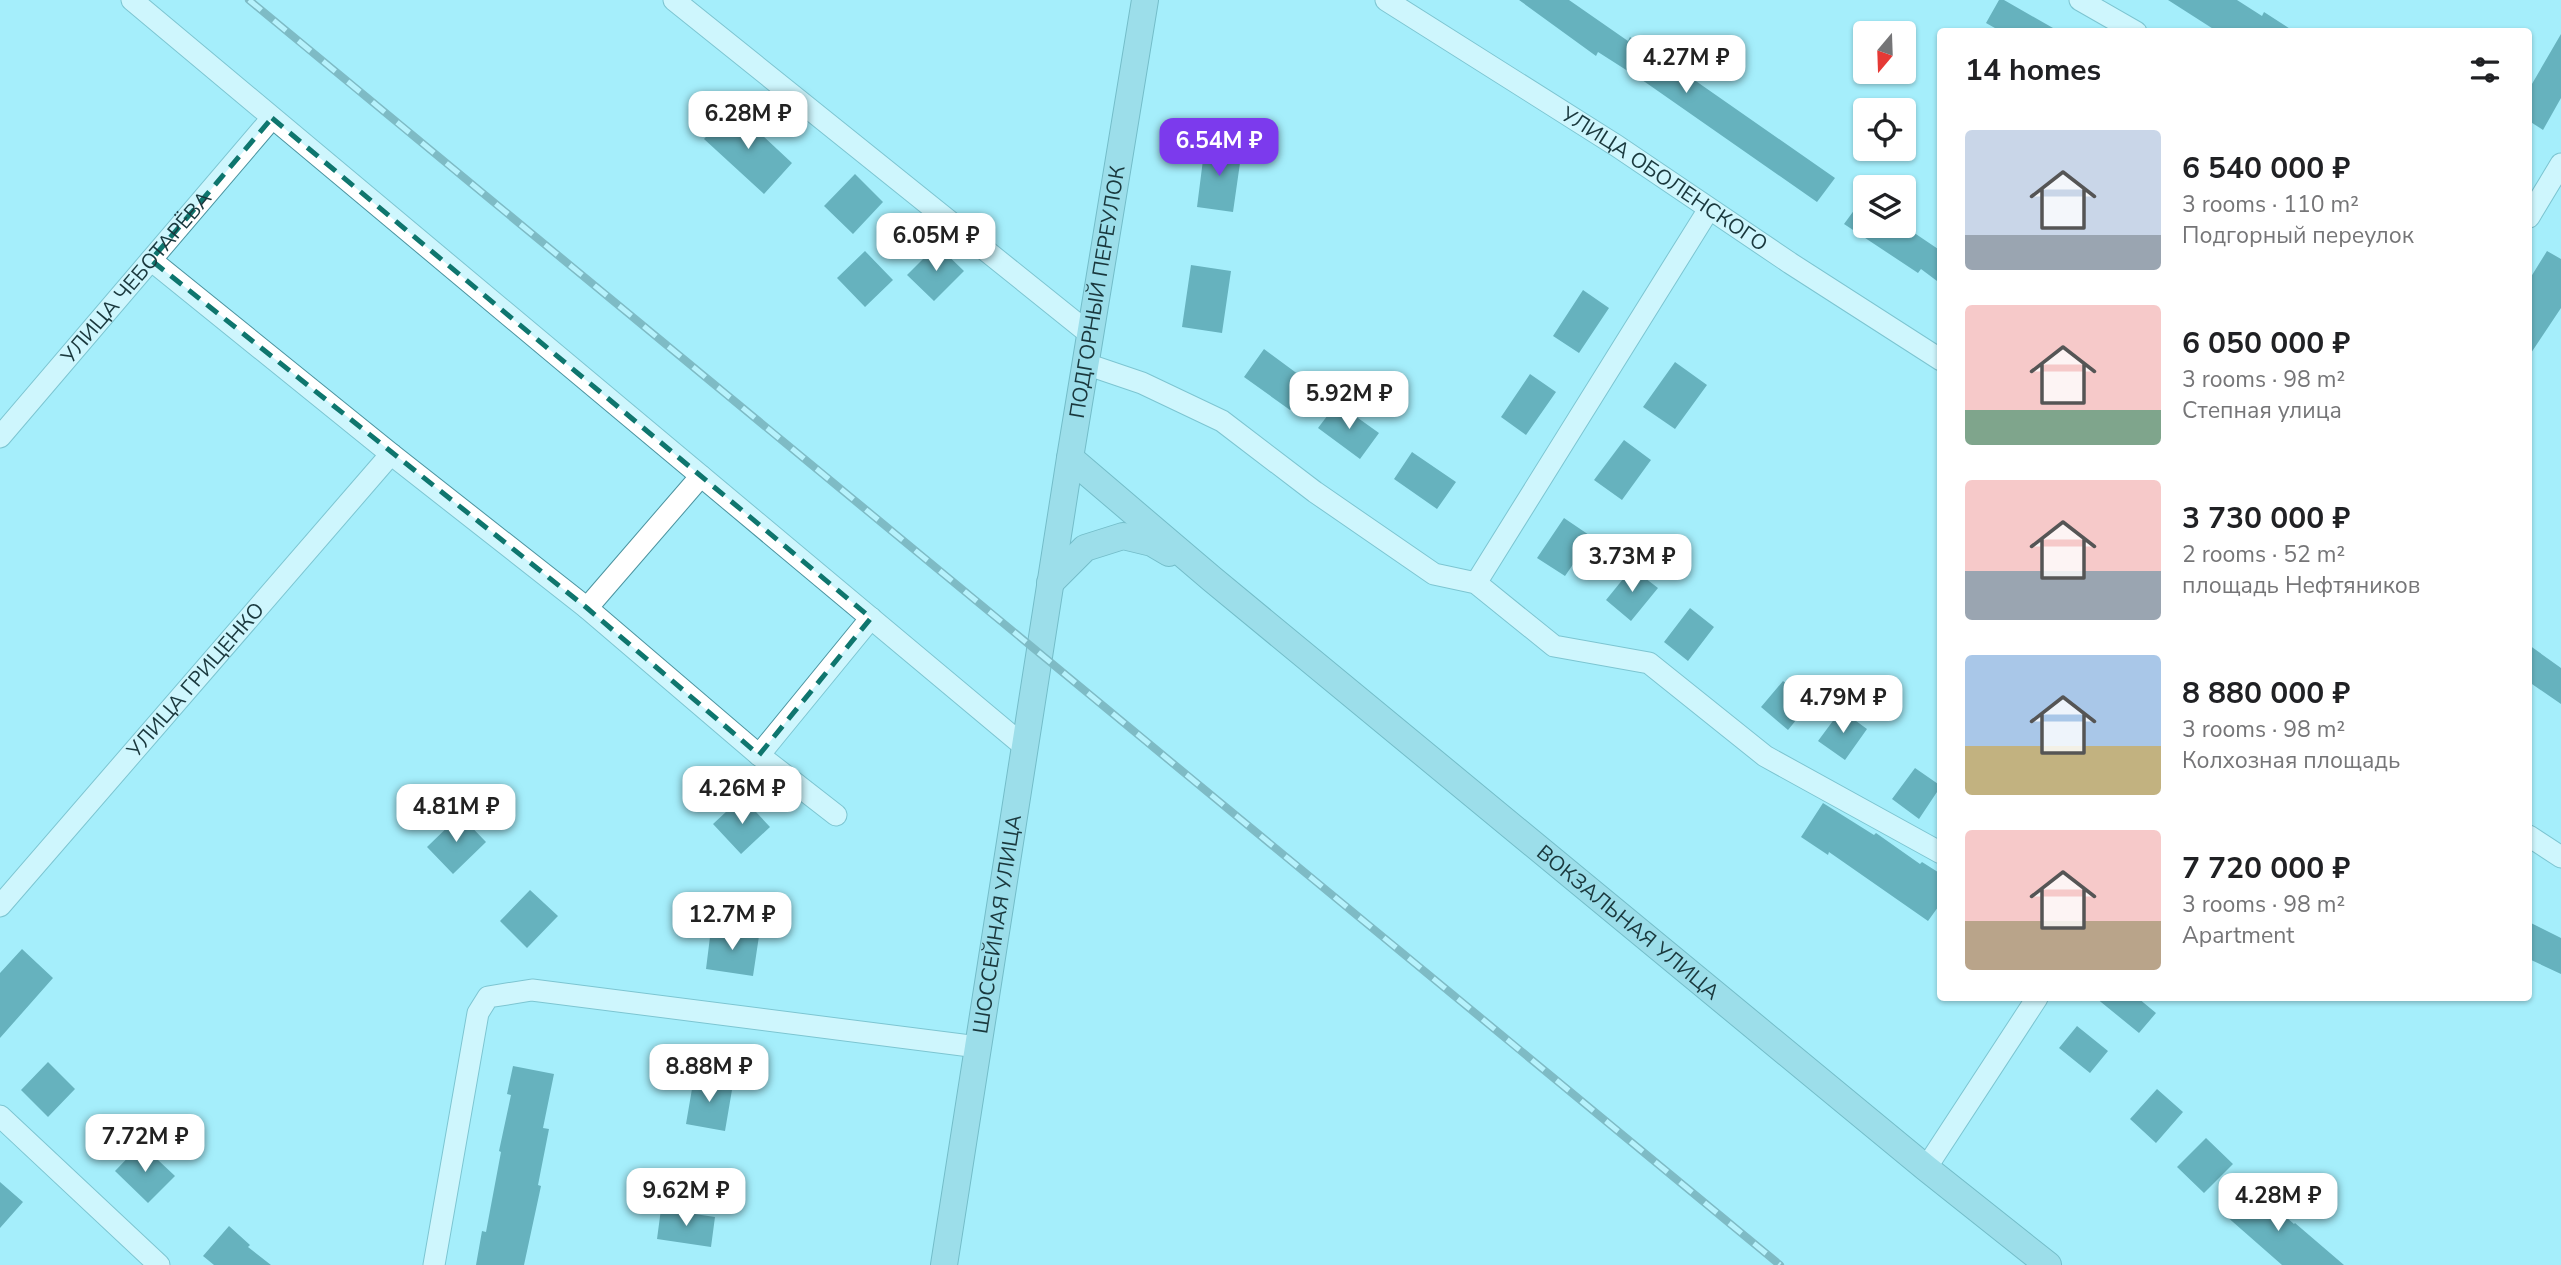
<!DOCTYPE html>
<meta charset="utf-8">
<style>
:root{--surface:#fff;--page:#f2f2f2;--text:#202124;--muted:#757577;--accent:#7c3aed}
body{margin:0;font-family:"Nunito Sans",sans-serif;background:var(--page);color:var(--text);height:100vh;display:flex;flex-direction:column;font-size:26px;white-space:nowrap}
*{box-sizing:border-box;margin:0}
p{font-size:23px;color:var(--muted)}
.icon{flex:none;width:38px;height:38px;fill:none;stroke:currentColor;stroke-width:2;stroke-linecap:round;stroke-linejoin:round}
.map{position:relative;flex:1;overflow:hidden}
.side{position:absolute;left:1937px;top:28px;width:595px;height:973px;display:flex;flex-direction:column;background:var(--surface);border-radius:7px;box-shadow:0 2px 5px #0004}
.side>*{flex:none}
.needle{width:46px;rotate:199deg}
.buttons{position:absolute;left:1853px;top:21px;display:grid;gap:14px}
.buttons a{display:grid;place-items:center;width:63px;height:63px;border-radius:7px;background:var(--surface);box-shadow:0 2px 5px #0004;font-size:35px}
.price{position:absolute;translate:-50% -60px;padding:0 16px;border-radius:14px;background:#fff;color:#222;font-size:23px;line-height:46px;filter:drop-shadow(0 2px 4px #0008)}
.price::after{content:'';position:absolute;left:50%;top:42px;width:21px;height:16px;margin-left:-10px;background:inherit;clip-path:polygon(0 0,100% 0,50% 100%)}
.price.on{background:var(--accent);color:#fff}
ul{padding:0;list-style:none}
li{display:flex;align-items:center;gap:21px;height:175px;padding:0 28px}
li span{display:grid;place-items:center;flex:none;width:196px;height:140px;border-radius:7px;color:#555}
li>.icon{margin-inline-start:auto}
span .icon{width:84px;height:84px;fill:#fffc;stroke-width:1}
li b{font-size:30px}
h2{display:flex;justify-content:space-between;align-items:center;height:84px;padding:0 28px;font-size:30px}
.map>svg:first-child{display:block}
</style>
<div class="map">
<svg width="2561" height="1265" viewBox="0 0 2561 1265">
<rect width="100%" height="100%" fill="#a5eefb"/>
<path fill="#1a6874" d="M 1519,0 L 1569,0 L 1628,41 L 1630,37 L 1670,63 L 1835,178 L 1817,202 L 1645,82 L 1598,52 L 1596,56 Z
M 1999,0 L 2004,0 L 2060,32 L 2002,32 L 1986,23 Z
M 2168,0 L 2237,0 L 2262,16 L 2264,12 L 2295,32 L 2218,32 Z
M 2561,34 L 2561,98 L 2543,130 L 2529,121 L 2529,89 Z
M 733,108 L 792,163 L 764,194 L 704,139 Z
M 1205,144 L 1242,149 L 1233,212 L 1197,207 Z
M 855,174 L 883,202 L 853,234 L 824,206 Z
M 1866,194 L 1866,226 L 1904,226 L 1941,251 L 1941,284 L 1921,269 L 1918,273 L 1844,224 Z
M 937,245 L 964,271 L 934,301 L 907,275 Z
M 865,251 L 893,280 L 865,307 L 837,278 Z
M 2547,251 L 2561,259 L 2561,308 L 2529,356 L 2529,280 Z
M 1191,265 L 1231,271 L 1222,333 L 1182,327 Z
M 1583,290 L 1609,308 L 1579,353 L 1553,336 Z
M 1264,349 L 1310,383 L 1290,410 L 1244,377 Z
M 1675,362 L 1707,385 L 1675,429 L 1643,407 Z
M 1530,374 L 1556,392 L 1526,435 L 1501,417 Z
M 1337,403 L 1379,433 L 1360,459 L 1318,428 Z
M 1624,440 L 1651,460 L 1622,500 L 1594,480 Z
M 1412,452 L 1456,482 L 1437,509 L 1394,479 Z
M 1564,518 L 1592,537 L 1565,576 L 1537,558 Z
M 1632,568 L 1658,588 L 1631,621 L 1606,600 Z
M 1690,608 L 1714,627 L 1688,661 L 1664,642 Z
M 2529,645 L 2561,668 L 2561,704 L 2529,682 Z
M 1783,681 L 1810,703 L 1788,730 L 1761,707 Z
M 1841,710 L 1867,729 L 1845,760 L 1818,741 Z
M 1915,768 L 1941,786 L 1919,819 L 1892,799 Z
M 742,797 L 770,827 L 741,854 L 713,824 Z
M 1823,803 L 1874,835 L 1876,833 L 1920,864 L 1922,862 L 1941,874 L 1941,903 L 1928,921 L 1829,852 L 1828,855 L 1801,837 Z
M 460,815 L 486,842 L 453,874 L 427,847 Z
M 530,890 L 558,916 L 527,948 L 500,921 Z
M 2529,922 L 2561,938 L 2561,974 L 2529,959 Z
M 711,929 L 759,936 L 753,976 L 706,969 Z
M 22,949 L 53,978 L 0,1038 L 0,973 Z
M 2096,998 L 2138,998 L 2156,1013 L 2139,1033 Z
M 2077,1026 L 2108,1051 L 2090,1073 L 2059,1048 Z
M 48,1062 L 75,1089 L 48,1117 L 21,1090 Z
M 513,1066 L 554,1074 L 543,1128 L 549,1129 L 538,1185 L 541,1186 L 524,1265 L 476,1265 L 482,1231 L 486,1232 L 501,1152 L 499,1151 L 511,1095 L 507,1094 Z
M 694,1077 L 733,1084 L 725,1131 L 686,1124 Z
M 2157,1089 L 2183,1112 L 2156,1143 L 2130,1119 Z
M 2206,1138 L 2233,1164 L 2204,1193 L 2177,1167 Z
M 141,1144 L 175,1176 L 148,1203 L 115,1171 Z
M 0,1182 L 23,1202 L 0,1228 Z
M 2251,1187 L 2294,1224 L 2295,1223 L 2344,1265 L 2282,1265 L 2225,1215 Z
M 661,1209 L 715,1217 L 711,1247 L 657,1239 Z
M 229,1226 L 250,1245 L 248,1247 L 271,1265 L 214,1265 L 203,1256 Z"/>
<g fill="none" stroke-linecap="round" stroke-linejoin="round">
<g stroke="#4b939f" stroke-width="23">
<g id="minor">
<path d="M 132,0 L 1025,747"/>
<path d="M 674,0 L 1091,335"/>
<path id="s1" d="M 1386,0 L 1617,146 L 1790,263 L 1941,360"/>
<path d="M 2080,0 L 2136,32"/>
<path d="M 2529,217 L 2561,164"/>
<path d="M 151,260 L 391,454 L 587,608 L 759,755 L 836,815"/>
<path d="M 1086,364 L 1142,383 L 1222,421 L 1315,492 L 1434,574 L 1476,583 L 1554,646 L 1649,663 L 1765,756 L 1941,853"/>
<path id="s2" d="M 0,437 L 272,118"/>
<path d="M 1476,583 L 1709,209"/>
<path d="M 587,608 L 701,476"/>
<path d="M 759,755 L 871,618"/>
<path d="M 2529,836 L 2561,857"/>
<path id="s3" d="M 0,906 L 391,454"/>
<path d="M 0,1116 L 159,1265"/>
<path d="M 1926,1168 L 2037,998"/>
<path d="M 434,1265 L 478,1013 L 488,997 L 532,990 L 978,1047"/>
</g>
</g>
<g stroke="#37808c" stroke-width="28">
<g id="major">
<path id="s4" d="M 1070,458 L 1212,579 L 1926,1168 L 2048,1265"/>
<path d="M 1050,583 L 1085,548 L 1123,536 L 1152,543 L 1169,553"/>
<path id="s5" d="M 944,1265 L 1070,458 L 1145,0"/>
</g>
</g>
<use href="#minor" stroke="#fff" stroke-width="21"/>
<use href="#major" stroke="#91cad4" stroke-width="26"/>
<g stroke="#4e7c84" stroke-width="8">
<path id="rail" d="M 249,0 L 1780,1265"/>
</g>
<use href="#rail" stroke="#cbf6fd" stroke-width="5" stroke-dasharray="16" stroke-linecap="butt"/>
</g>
<path d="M0 0H2561V1265H0ZM 272,118 L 871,618 L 759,755 L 587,608 L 151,260 Z" fill="#a5eefb" fill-opacity=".55" fill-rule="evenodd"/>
<path fill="none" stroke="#0f766e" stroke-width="5" stroke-dasharray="14 9" stroke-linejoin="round" d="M 272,118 L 871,618 L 759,755 L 587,608 L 151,260 Z"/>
<g text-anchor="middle" stroke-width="7" stroke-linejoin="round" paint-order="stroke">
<g font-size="21" fill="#1a383d" stroke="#cbf6fd">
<text dy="7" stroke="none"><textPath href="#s1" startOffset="331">УЛИЦА ОБОЛЕНСКОГО</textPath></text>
<text dy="7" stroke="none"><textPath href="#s2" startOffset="210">УЛИЦА ЧЕБОТАРЁВА</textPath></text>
<text dy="7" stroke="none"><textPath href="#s5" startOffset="985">ПОДГОРНЫЙ ПЕРЕУЛОК</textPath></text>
<text dy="7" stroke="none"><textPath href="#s3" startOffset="299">УЛИЦА ГРИЦЕНКО</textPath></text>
<text dy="7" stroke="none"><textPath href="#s4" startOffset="726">ВОКЗАЛЬНАЯ УЛИЦА</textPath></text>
<text dy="7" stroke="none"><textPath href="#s5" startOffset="345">ШОССЕЙНАЯ УЛИЦА</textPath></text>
</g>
</g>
</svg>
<div class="buttons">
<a><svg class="needle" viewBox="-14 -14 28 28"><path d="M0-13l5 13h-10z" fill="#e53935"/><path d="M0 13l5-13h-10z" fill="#757577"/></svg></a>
<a><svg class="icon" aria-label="locate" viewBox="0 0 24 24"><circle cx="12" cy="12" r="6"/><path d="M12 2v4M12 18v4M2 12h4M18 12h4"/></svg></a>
<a><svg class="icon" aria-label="layers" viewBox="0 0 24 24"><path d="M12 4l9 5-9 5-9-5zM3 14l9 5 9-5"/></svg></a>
</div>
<b class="price" style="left:1686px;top:95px">4.27M ₽</b>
<b class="price" style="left:748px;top:151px">6.28M ₽</b>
<b class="price on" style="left:1219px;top:178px">6.54M ₽</b>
<b class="price" style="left:936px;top:273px">6.05M ₽</b>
<b class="price" style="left:1349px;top:431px">5.92M ₽</b>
<b class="price" style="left:1632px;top:594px">3.73M ₽</b>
<b class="price" style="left:1843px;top:735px">4.79M ₽</b>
<b class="price" style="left:742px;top:826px">4.26M ₽</b>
<b class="price" style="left:456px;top:844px">4.81M ₽</b>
<b class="price" style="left:732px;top:952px">12.7M ₽</b>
<b class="price" style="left:709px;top:1104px">8.88M ₽</b>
<b class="price" style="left:145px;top:1174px">7.72M ₽</b>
<b class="price" style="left:686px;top:1228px">9.62M ₽</b>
<b class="price" style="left:2278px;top:1233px">4.28M ₽</b>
<section class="side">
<h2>14 homes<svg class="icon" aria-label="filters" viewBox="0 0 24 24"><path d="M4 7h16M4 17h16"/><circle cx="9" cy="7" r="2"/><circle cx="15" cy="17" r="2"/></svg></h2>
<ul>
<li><span style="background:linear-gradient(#c9d6e8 75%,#9aa5b1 0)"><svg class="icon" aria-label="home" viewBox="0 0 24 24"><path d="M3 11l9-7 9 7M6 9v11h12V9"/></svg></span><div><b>6 540 000 ₽</b><p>3 rooms · 110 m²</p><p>Подгорный переулок</p></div></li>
<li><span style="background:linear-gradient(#f6c9c9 75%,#7fa58c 0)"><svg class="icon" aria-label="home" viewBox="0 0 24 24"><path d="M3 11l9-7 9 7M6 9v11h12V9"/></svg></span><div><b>6 050 000 ₽</b><p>3 rooms · 98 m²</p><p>Степная улица</p></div></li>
<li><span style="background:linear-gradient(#f6c9c9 65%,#9aa5b1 0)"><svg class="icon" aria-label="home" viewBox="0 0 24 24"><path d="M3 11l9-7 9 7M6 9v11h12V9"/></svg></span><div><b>3 730 000 ₽</b><p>2 rooms · 52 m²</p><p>площадь Нефтяников</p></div></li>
<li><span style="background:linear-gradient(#a9c7e8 65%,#c2b280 0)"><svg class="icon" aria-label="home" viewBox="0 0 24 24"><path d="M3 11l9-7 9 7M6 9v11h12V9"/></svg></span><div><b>8 880 000 ₽</b><p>3 rooms · 98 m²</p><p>Колхозная площадь</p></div></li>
<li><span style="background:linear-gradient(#f6c9c9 65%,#b9a48a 0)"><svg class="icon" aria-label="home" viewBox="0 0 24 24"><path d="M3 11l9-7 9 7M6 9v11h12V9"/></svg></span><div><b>7 720 000 ₽</b><p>3 rooms · 98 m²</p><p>Apartment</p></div></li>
</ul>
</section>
</div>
